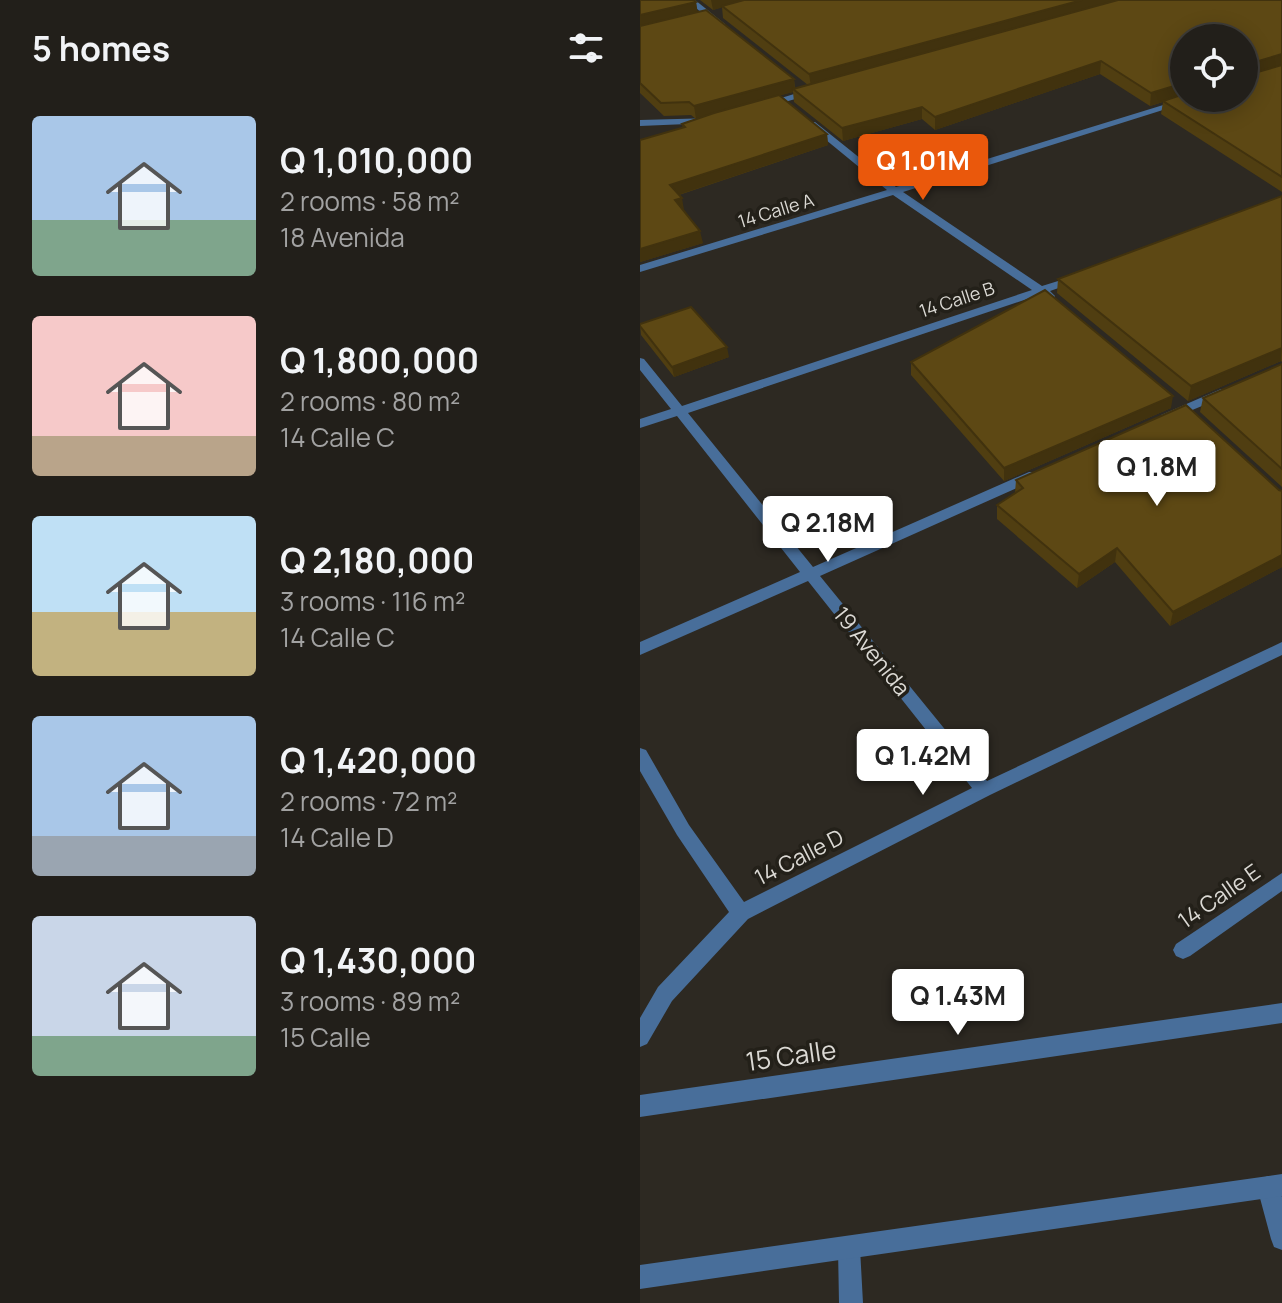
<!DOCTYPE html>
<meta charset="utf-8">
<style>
:root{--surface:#221f1a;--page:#2a2723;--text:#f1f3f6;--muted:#a2a2a2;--line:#3f3d39;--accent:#ea580c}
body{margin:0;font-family:Manrope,sans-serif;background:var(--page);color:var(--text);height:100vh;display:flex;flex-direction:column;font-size:30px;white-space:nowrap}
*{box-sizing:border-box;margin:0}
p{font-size:26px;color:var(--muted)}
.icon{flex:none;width:44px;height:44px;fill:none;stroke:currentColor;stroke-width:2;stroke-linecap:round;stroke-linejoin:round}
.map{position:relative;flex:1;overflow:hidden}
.drawer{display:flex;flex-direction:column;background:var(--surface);width:640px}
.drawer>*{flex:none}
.tools{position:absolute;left:530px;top:24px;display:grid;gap:16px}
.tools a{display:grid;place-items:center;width:88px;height:88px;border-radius:50%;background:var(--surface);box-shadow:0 4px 20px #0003,0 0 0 2px var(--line);font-size:40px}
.price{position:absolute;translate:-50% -68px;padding:0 18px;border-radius:8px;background:#fff;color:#222;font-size:26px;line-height:52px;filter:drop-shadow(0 2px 4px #0008)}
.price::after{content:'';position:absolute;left:50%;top:48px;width:24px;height:18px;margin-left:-12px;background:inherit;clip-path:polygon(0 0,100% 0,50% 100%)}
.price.on{background:var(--accent);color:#fff}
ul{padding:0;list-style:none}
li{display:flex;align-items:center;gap:24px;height:200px;padding:0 32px}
li span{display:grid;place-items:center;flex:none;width:224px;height:160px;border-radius:8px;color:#555}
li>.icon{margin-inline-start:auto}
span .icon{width:96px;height:96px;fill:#fffc;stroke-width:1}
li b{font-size:34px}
h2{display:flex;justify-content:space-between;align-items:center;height:96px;padding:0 32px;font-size:34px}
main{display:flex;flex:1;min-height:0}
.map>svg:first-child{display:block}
</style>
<main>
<section class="drawer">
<h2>5 homes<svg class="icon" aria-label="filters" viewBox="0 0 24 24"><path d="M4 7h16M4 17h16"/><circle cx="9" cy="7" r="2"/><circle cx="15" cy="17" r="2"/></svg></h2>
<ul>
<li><span style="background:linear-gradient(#a9c7e8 65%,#7fa58c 0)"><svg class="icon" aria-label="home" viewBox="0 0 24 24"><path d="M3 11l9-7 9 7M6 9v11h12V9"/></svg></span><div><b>Q 1,010,000</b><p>2 rooms · 58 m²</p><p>18 Avenida</p></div></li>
<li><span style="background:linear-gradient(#f6c9c9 75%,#b9a48a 0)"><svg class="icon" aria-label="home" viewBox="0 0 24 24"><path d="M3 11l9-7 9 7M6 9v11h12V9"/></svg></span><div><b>Q 1,800,000</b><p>2 rooms · 80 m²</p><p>14 Calle C</p></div></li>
<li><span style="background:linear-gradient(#bfe0f5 60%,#c2b280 0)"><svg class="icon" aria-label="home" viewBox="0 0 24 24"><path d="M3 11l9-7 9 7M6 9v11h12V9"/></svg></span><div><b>Q 2,180,000</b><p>3 rooms · 116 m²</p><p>14 Calle C</p></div></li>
<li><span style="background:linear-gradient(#a9c7e8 75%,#9aa5b1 0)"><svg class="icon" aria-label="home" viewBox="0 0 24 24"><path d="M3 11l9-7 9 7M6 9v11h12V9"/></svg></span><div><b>Q 1,420,000</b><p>2 rooms · 72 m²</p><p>14 Calle D</p></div></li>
<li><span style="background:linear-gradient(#c9d6e8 75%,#7fa58c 0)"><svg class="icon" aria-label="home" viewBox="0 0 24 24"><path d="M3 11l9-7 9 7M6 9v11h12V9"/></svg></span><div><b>Q 1,430,000</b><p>3 rooms · 89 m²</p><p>15 Calle</p></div></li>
</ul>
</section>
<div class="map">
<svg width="642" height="1303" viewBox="0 0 642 1303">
<rect width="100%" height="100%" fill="#2d2922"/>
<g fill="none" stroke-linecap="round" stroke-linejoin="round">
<path fill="#486e9a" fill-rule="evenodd" d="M 46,0 L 55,0 L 85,24 L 78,26 Z
M 546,98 L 561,98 L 263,192 L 402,286 L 431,277 L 439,277 L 439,281 L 410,291 L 415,296 L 413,299 L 405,299 L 399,295 L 48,413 L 173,567 L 389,472 L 399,472 L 401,475 L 399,478 L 180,576 L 347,781 L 642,642 L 642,655 L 350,795 L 108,919 L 32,1001 L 7,1044 L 0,1047 L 0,1018 L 18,987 L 89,912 L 37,835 L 0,771 L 0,748 L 6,750 L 49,825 L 104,902 L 332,788 L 168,581 L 0,655 L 0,642 L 160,572 L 37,416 L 0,428 L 0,419 L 31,409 L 0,370 L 0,358 L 4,359 L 42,406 L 392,290 L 253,195 L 0,272 L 0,265 L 247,190 L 169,126 L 169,122 L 175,122 L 256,187 Z
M 581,389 L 586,390 L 586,396 L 533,418 L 528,419 L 521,415 Z
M 642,873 L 642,891 L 550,956 L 543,959 L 536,956 L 533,950 L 536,944 Z
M 628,1176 L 636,1179 L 642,1197 L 642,1250 L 634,1247 L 631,1239 L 617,1187 L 620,1179 Z
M 209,1237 L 217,1240 L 220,1248 L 223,1303 L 199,1303 L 198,1248 L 201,1240 Z"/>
<path fill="#486e9a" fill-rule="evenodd" d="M 174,88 L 179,91 L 177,93 L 123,108 L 118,105 Z
M 74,118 L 76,120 L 71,123 L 0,126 L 0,120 Z
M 642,1003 L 642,1023 L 0,1117 L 0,1095 Z
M 642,1174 L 642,1196 L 0,1289 L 0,1265 Z"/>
</g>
<path fill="#503e11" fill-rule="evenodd" d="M 0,0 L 56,2 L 57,12 L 154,79 L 155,89 L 168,85 L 83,18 L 82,7 L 73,10 L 60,0 L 642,0 L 642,192 L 521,114 L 523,102 L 510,106 L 460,74 L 295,130 L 282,119 L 203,141 L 154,102 L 153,92 L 140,95 L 187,134 L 188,145 L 39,195 L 43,210 L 63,243 L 0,262 L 43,128 L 42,124 L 64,116 L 56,119 L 51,115 L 24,116 L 0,93 ZM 544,38 L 604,98 L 544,98 Z
M 642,196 L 642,362 L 641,361 L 548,401 L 417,293 L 418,279 Z
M 0,324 L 89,357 L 34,377 L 1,335 Z
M 271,362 L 531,408 L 364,481 L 271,375 Z
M 642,364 L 642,487 L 560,412 L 563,398 Z
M 376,480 L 642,491 L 642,567 L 530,626 L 475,562 L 437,588 L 357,519 L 357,505 L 375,493 Z"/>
<path fill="#41320e" d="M 71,0 L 110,0 L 73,10 Z
M 442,0 L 484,0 L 171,87 L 169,74 Z
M 56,2 L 58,14 L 0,28 L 0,15 Z
M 642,54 L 642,66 L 604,77 L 605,65 Z
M 461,61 L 460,74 L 295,130 L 295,117 Z
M 154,79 L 155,91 L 153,89 L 153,92 L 56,119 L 54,106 Z
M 544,83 L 544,95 L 510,106 L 511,93 Z
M 282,107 L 282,119 L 203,141 L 202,128 Z
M 187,134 L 188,145 L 32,197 L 30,185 Z
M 42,198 L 44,210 L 38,212 L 35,200 Z
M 60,231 L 63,243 L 0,262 L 0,249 Z
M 87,347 L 89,357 L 34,377 L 32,367 Z
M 642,348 L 641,361 L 548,401 L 551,386 Z
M 533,396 L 531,408 L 364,481 L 364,468 Z
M 477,548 L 475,562 L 437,588 L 439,574 Z
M 642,555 L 642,567 L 530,626 L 533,612 Z"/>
<path fill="#5d4814" stroke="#41320e" stroke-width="2" d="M 0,0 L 54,0 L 56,2 L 0,15 Z
M 104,0 L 442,0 L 169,74 L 82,6 Z
M 478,0 L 642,0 L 642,54 L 605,65 L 604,76 L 642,65 L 642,177 L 523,101 L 544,94 L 544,98 L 604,98 L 604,38 L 544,38 L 544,83 L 511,93 L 461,61 L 295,117 L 282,107 L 202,128 L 153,89 Z
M 66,10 L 154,79 L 54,106 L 49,102 L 21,103 L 0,83 L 0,26 Z
M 139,95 L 187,134 L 30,185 L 42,198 L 35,200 L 60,231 L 0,249 L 0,140 L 45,127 L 42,124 L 74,113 Z
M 642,196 L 642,348 L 551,386 L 418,279 Z
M 405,290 L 533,396 L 364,468 L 271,362 Z
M 51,307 L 87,347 L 32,367 L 0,326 L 0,324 Z
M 642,364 L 642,469 L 563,398 Z
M 546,405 L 639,490 L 642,491 L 642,555 L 533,612 L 477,548 L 439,574 L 357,505 L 383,488 L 376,480 Z"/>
<g text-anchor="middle" stroke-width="7" stroke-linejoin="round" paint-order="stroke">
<g font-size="18" fill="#dbd9d4" stroke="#232019">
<text transform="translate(136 211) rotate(-17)" y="6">14 Calle A</text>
<text transform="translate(317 300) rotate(-18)" y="6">14 Calle B</text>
</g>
<g font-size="22" fill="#dbd9d4" stroke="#232019">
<text transform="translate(232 651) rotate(51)" y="8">19 Avenida</text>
<text transform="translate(159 857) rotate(-27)" y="8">14 Calle D</text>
<text transform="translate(579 896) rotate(-35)" y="8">14 Calle E</text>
</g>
<g font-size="26" fill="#dbd9d4" stroke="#232019">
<text transform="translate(151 1056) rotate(-8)" y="9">15 Calle</text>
</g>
</g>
</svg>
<div class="tools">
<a><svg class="icon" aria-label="locate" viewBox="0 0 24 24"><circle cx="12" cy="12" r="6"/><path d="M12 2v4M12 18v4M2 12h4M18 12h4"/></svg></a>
</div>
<b class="price on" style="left:283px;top:202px">Q 1.01M</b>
<b class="price" style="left:517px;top:508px">Q 1.8M</b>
<b class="price" style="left:188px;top:564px">Q 2.18M</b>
<b class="price" style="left:283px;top:797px">Q 1.42M</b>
<b class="price" style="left:318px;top:1037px">Q 1.43M</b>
</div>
</main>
